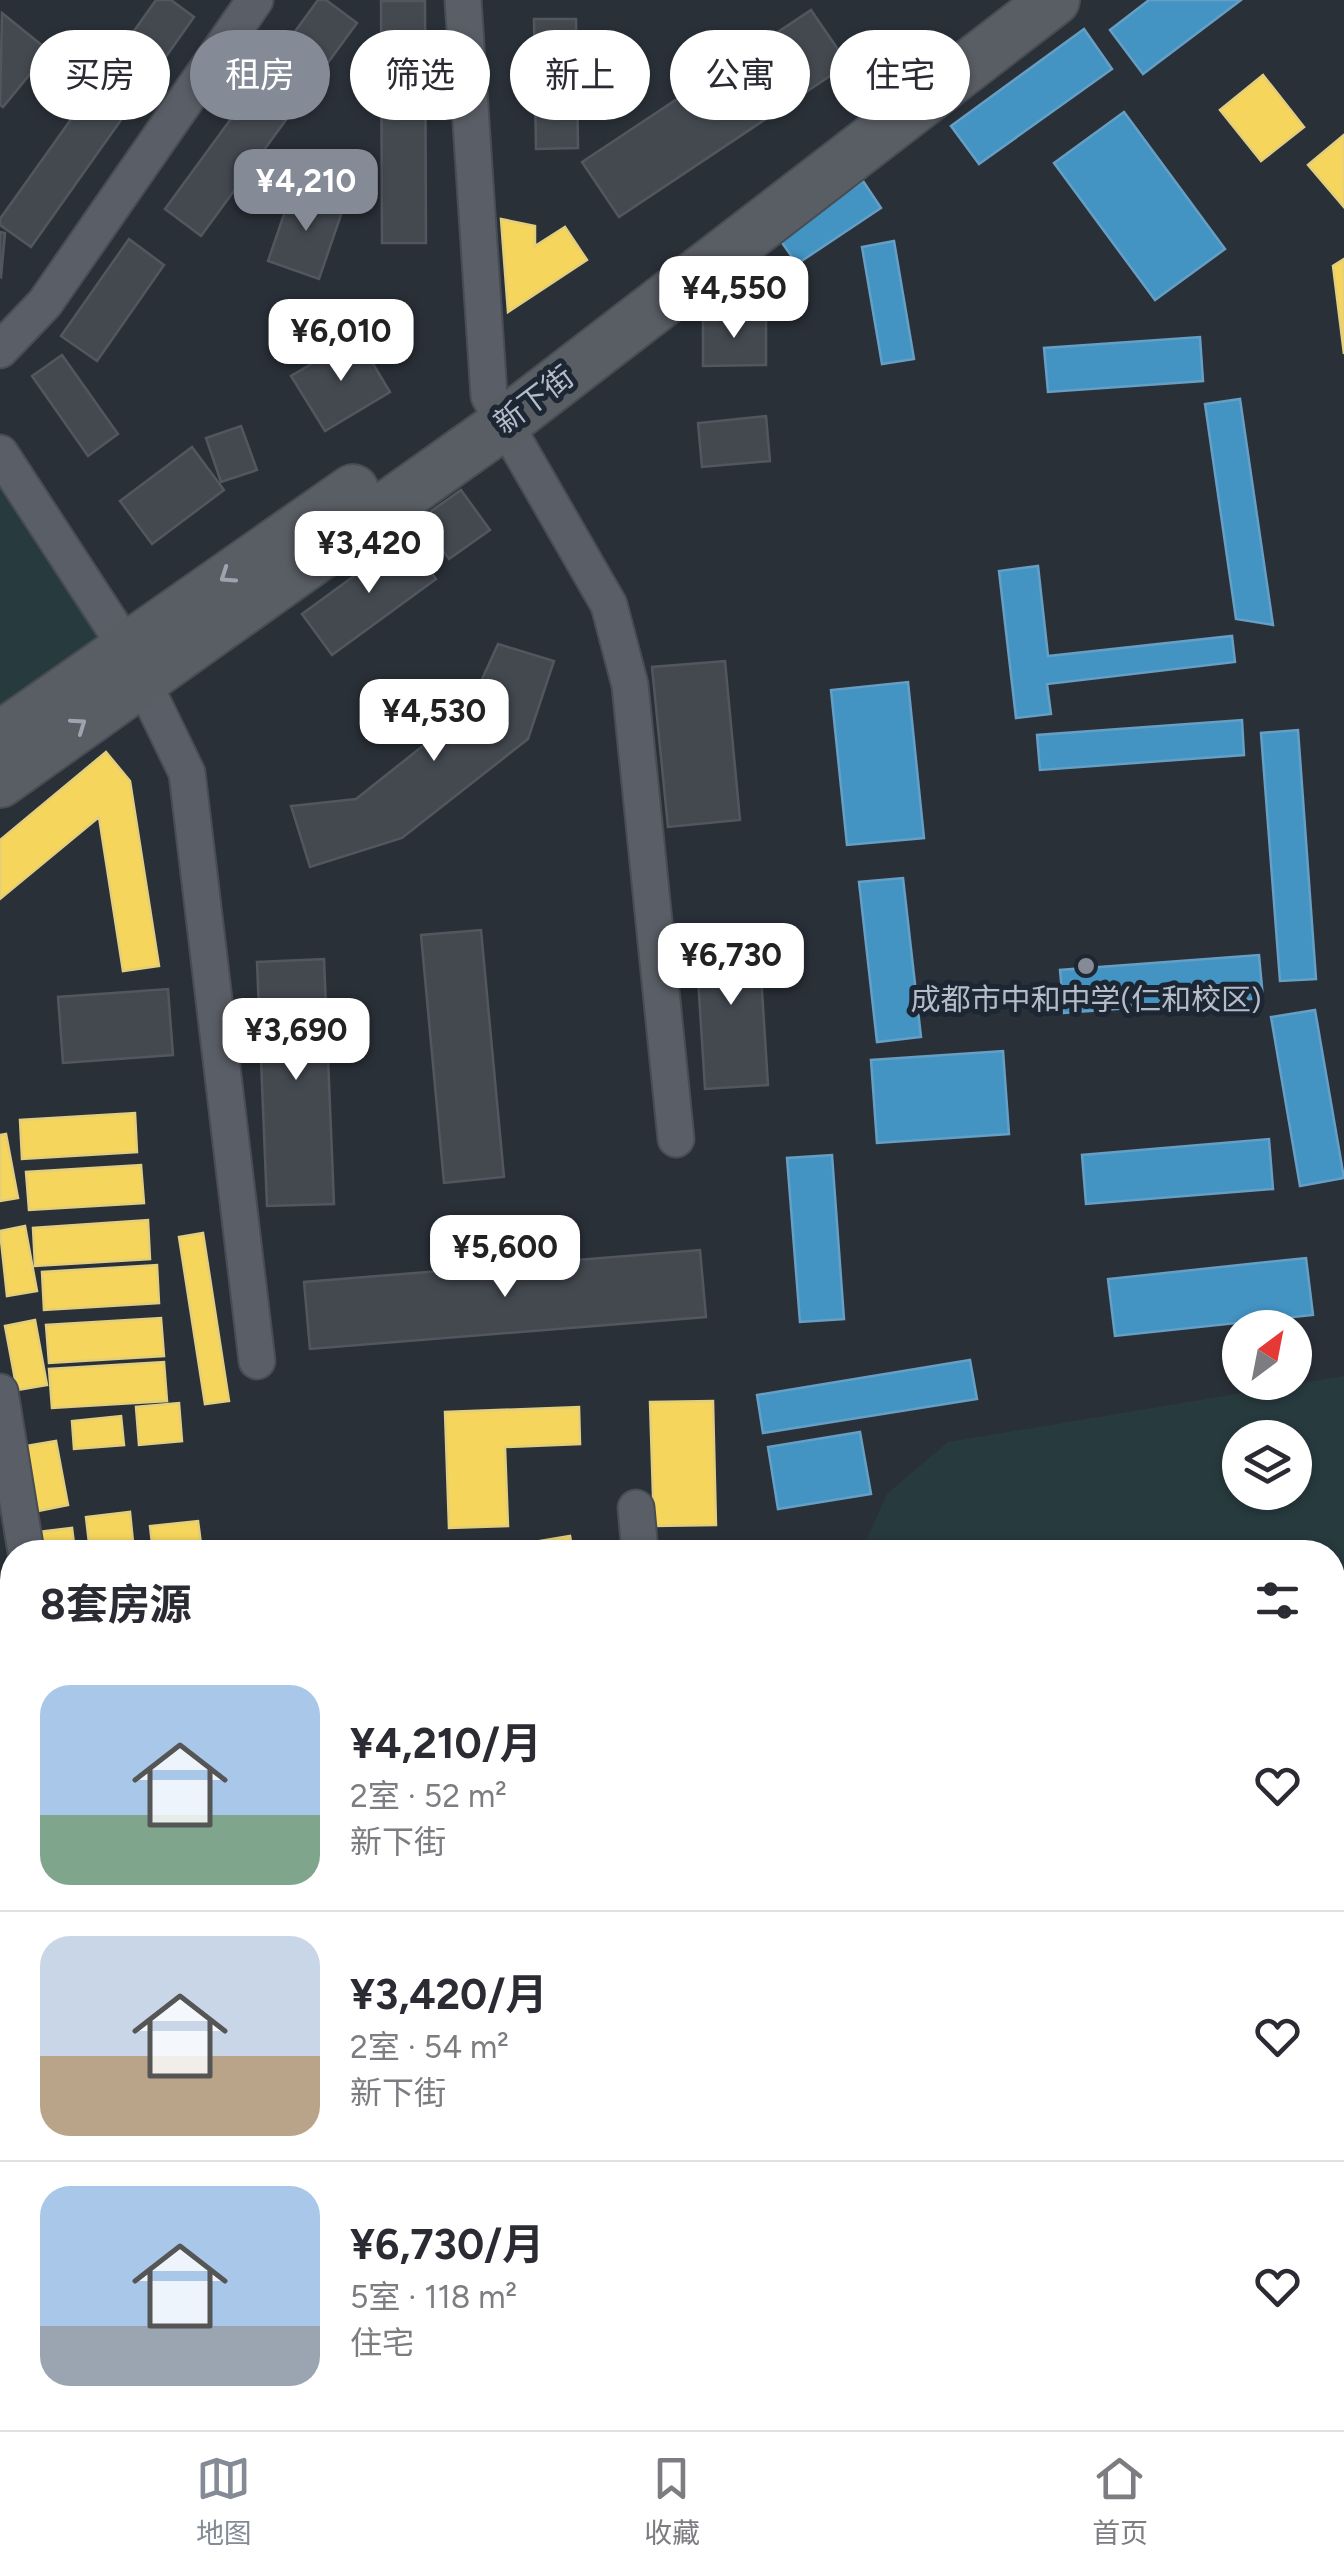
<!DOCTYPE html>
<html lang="zh">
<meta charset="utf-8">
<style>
:root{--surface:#fff;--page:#f2f2f3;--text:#2b2b33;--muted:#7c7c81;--line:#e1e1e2;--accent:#848b96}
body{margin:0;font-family:Figtree,"Noto Sans SC",sans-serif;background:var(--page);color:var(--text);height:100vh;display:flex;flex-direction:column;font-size:38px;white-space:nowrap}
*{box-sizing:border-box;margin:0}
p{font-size:32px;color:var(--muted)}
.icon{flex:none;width:55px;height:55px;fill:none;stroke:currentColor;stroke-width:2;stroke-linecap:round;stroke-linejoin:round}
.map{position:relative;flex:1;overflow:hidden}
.side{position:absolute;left:0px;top:1540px;width:1345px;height:890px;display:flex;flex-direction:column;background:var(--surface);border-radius:40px 40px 0 0;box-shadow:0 2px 8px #0004}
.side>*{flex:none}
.banner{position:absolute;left:30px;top:30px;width:1285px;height:90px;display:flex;gap:20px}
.needle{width:65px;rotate:32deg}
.tools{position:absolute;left:1222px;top:1310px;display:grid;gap:20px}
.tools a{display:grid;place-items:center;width:90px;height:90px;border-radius:50%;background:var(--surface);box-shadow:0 2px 8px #0004;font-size:50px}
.price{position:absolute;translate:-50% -85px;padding:0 22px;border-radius:20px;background:#fff;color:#222;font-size:32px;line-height:65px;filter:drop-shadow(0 2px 5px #0008)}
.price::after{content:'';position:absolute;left:50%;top:60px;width:30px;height:22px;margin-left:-15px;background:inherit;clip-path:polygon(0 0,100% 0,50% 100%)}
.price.current{background:var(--accent);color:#fff}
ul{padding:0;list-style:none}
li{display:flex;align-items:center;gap:30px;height:250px;padding:0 40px}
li+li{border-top:2px solid var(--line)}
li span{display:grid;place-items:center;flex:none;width:280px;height:200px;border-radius:30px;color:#555}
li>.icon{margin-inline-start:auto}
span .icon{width:120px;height:120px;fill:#fffc;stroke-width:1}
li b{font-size:42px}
h2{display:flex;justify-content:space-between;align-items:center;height:120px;padding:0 40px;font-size:42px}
.pill{padding:0 35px;border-radius:45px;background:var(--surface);box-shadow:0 2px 8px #0004;font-size:35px;line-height:90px}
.pill.current{background:var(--accent);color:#fff}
.tab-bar{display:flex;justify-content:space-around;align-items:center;height:140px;border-top:2px solid var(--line);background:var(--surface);font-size:28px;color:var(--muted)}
.tab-bar a{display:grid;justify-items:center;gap:5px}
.tab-bar .current{color:var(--accent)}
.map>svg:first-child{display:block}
</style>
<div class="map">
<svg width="1344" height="2430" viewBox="0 0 1344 2430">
<rect width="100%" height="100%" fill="#2a3038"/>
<path fill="#273a3e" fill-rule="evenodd" d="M 0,482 L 110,638 L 0,721 Z
M 1344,1376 L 1344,1786 L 1333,1788 L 1332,1552 L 861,1552 L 887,1494 L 948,1442 ZM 1240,1438 L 1295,1438 L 1295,1492 L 1240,1492 Z"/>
<path fill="#f6d55c" stroke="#e2ce7d" stroke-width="2.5" d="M 1263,75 L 1304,127 L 1261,161 L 1220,110 Z
M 1344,135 L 1344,207 L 1308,165 Z
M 501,219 L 535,226 L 535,246 L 565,227 L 587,260 L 508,312 Z
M 1344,259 L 1344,354 L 1333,266 Z
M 106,752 L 130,781 L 159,966 L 123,971 L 99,817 L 0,899 L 0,840 Z
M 135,1113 L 137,1152 L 22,1159 L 20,1120 Z
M 6,1134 L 18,1198 L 0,1201 L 0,1135 Z
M 141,1165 L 144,1203 L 29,1210 L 26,1172 Z
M 148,1220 L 150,1259 L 35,1266 L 33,1228 Z
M 25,1226 L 37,1291 L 7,1296 L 0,1231 Z
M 203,1233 L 229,1401 L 205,1404 L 179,1237 Z
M 157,1265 L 159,1303 L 44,1310 L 42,1272 Z
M 161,1318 L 164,1356 L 49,1363 L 46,1325 Z
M 35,1320 L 47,1385 L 17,1390 L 5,1326 Z
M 164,1362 L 167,1401 L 52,1408 L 49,1369 Z
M 713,1401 L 716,1525 L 654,1526 L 650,1402 Z
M 179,1403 L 182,1441 L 139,1445 L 136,1407 Z
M 579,1407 L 580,1444 L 505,1447 L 508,1526 L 449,1528 L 445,1412 Z
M 121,1416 L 124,1445 L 74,1449 L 72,1421 Z
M 56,1441 L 68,1505 L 38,1511 L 26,1446 Z
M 130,1512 L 134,1552 L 90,1552 L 86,1517 Z
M 198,1521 L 202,1552 L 153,1552 L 150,1526 Z
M 72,1528 L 75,1552 L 31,1552 L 29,1533 Z
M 570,1536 L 573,1552 L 517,1552 L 516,1545 Z
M 0,1598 L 12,1659 L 12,1694 L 0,1697 Z
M 12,1731 L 12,1841 L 0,1842 L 0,1733 Z
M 12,1862 L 12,1935 L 0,1935 L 0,1863 Z
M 1332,1888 L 1344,1888 L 1344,1951 L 1332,1951 Z
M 0,2025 L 12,2026 L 12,2073 L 0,2073 Z
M 12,2096 L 12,2145 L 0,2148 L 0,2097 Z
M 7,2226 L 12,2268 L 0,2270 L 0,2227 Z
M 12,2283 L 12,2328 L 0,2330 L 0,2285 Z
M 0,2375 L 12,2379 L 12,2418 L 114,2418 L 110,2430 L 0,2430 Z
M 177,2418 L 207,2418 L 209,2426 L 179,2430 Z
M 226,2418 L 301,2418 L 303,2430 L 228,2430 Z
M 368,2418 L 420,2418 L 422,2430 L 331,2430 L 330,2423 Z"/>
<path fill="#4393c3" stroke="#659fc5" stroke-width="2.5" d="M 1149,0 L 1241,0 L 1143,74 L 1110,30 Z
M 1084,29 L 1112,69 L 979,164 L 951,126 Z
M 1124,112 L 1225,249 L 1155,300 L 1054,163 Z
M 863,181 L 881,208 L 797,264 L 778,237 Z
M 894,241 L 914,359 L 882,364 L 862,247 Z
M 1200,337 L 1203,381 L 1048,392 L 1044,348 Z
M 1240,399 L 1273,625 L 1236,619 L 1205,404 Z
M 1038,566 L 1048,656 L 1232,636 L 1235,662 L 1047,684 L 1051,714 L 1016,718 L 999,571 Z
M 908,682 L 924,838 L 847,845 L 831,690 Z
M 1242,720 L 1244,755 L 1040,770 L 1037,735 Z
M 1298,730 L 1316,979 L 1280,981 L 1261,733 Z
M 903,878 L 921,1037 L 877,1042 L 859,882 Z
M 1259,955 L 1263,998 L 1064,1013 L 1060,970 Z
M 1315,1010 L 1344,1178 L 1300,1186 L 1271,1017 Z
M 1003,1051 L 1009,1134 L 877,1143 L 871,1060 Z
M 1269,1139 L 1273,1189 L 1086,1204 L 1082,1155 Z
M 832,1155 L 844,1319 L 800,1322 L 787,1158 Z
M 1306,1258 L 1313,1315 L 1115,1336 L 1108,1279 Z
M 970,1360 L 977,1399 L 763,1433 L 757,1395 Z
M 860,1432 L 871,1494 L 778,1509 L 768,1447 Z"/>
<path fill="#444950" stroke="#52575f" stroke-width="2.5" d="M 156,0 L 171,0 L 194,17 L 31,247 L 0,225 L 0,219 Z
M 318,0 L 326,0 L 357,23 L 201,236 L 165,209 Z
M 381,1 L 425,1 L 426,243 L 382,243 Z
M 811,10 L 848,64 L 619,217 L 582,162 Z
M 2,13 L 49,51 L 3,107 L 0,105 Z
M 534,19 L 576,19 L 578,148 L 536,149 Z
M 293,188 L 344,206 L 319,279 L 268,261 Z
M 0,232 L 5,233 L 1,277 L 0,276 Z
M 129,239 L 164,265 L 97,361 L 61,336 Z
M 766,315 L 766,365 L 703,366 L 703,316 Z
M 357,337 L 390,392 L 325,431 L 291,376 Z
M 62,355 L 118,434 L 88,456 L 32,376 Z
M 766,416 L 770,461 L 702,467 L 698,423 Z
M 241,426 L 257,470 L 221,482 L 206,438 Z
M 192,447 L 224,490 L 152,544 L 120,501 Z
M 461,490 L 490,530 L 449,559 L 420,519 Z
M 406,538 L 436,579 L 332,655 L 302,614 Z
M 498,644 L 554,661 L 528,739 L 402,838 L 310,867 L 291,806 L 356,799 L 468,710 Z
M 725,661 L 740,820 L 668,827 L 652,667 Z
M 758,928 L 768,1085 L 705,1089 L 695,931 Z
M 481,930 L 504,1177 L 444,1183 L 421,935 Z
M 324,959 L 334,1204 L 267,1206 L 257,962 Z
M 168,989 L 173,1055 L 63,1063 L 58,997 Z
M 700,1250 L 706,1317 L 310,1349 L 304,1282 Z
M 588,2418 L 656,2418 L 657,2430 L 564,2430 L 563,2421 Z"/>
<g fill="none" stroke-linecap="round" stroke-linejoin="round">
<g stroke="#484c53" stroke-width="39">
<path id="street" d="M 463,0 L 489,396 L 609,605 L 630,685 L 676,1139
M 0,350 L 45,303 L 255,0
M 0,453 L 125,645 L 187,773 L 257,1361
M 0,1392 L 26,1552
M 636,1508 L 640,1552
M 0,1970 L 12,1970
M 1332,1974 L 1344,1974
M 166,2418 L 168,2430
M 723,2418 L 724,2430"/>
</g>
<g stroke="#484c53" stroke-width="54">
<path id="secondary" d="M 0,737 L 353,490
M 0,782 L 502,425 L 1054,0"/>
</g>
<use href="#street" stroke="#5a5e66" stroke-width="35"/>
<use href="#secondary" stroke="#595d64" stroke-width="50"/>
</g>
<defs><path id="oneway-chevron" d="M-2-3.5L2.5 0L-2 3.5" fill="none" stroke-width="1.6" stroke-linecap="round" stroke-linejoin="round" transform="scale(2.5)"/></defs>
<g stroke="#9da4b0">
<use href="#oneway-chevron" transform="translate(227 576) rotate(146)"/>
<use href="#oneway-chevron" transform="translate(79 725) rotate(-35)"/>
</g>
<circle fill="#848b96" stroke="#1d2633" stroke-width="4" cx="1086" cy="966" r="10"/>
<g text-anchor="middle" stroke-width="10" stroke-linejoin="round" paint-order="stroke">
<g font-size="30" fill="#b4bcc9" stroke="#1d2633">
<text transform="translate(534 400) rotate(-37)" y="10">新下街</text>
</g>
<g font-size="30" fill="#b4bcc9" stroke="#1d2633">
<text x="1086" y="1010">成都市中和中学(仁和校区)</text>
</g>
</g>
</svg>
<div class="tools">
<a><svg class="needle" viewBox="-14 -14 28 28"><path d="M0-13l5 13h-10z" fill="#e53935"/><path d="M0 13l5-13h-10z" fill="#7c7c81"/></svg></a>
<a><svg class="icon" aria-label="layers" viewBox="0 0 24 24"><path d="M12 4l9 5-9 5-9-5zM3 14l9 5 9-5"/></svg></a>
</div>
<b class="price current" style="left:306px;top:234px">¥4,210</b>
<b class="price" style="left:734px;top:341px">¥4,550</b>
<b class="price" style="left:341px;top:384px">¥6,010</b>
<b class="price" style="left:369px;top:596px">¥3,420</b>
<b class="price" style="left:434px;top:764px">¥4,530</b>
<b class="price" style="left:731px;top:1008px">¥6,730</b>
<b class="price" style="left:296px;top:1083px">¥3,690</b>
<b class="price" style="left:505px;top:1300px">¥5,600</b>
<div class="banner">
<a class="pill">买房</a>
<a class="pill current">租房</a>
<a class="pill">筛选</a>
<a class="pill">新上</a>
<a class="pill">公寓</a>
<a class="pill">住宅</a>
</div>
<section class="side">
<h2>8套房源<svg class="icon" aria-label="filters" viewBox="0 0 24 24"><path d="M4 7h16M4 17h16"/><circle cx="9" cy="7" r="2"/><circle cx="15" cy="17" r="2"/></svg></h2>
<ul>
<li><span style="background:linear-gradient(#a9c7e8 65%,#7fa58c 0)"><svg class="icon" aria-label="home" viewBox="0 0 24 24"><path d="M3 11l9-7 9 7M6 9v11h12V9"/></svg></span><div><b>¥4,210/月</b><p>2室 · 52 m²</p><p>新下街</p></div><svg class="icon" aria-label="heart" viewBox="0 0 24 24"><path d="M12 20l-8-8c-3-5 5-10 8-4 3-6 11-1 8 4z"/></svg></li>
<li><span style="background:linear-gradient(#c9d6e8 60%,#b9a48a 0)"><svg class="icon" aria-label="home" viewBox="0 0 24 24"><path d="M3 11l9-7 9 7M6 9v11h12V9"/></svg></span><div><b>¥3,420/月</b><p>2室 · 54 m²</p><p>新下街</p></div><svg class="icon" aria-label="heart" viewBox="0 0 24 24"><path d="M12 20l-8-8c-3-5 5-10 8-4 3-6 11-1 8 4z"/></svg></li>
<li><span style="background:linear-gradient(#a9c7e8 70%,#9aa5b1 0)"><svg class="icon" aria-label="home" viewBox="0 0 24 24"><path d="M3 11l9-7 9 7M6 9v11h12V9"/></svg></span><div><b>¥6,730/月</b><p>5室 · 118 m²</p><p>住宅</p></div><svg class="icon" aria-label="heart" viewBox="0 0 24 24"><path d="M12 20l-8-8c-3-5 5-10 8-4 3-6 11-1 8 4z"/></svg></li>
</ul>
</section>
</div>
<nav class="tab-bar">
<a class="current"><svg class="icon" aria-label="map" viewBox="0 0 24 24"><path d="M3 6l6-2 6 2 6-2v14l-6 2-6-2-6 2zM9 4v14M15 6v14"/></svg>地图</a>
<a><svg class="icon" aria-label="saved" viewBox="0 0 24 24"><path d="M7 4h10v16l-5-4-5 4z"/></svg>收藏</a>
<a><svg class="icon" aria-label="home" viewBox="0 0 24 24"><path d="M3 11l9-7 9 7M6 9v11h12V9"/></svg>首页</a>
</nav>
